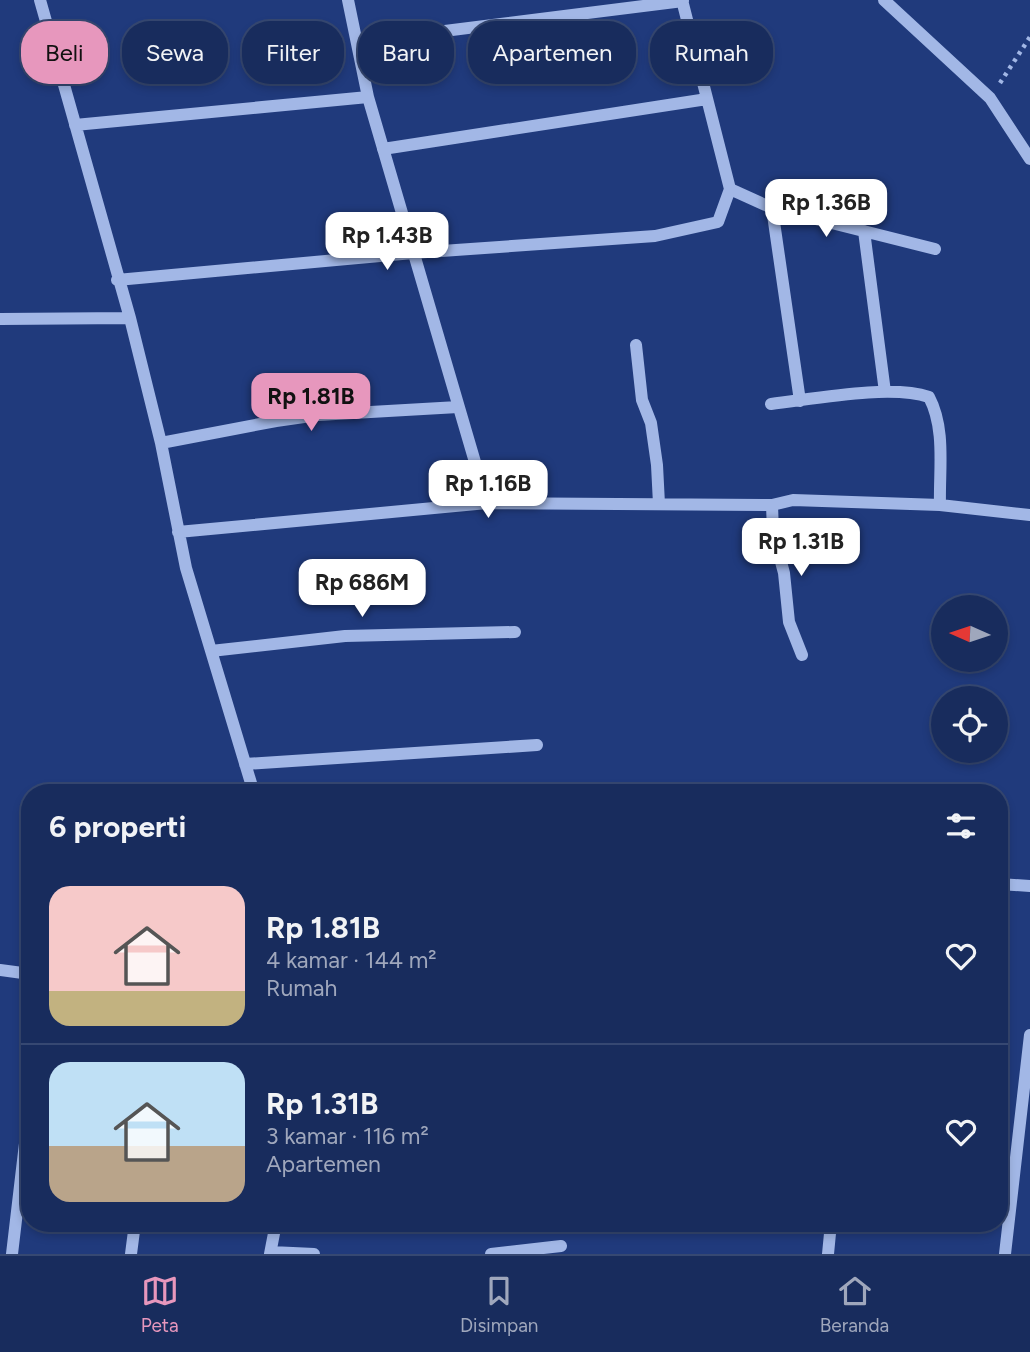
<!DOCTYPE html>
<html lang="id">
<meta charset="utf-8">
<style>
:root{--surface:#182c5d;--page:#213463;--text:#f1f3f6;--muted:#9fa7bc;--line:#364872;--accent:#e797bd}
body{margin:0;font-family:Figtree,sans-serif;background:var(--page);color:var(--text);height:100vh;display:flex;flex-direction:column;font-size:26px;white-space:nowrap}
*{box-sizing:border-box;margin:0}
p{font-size:23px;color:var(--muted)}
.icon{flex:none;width:38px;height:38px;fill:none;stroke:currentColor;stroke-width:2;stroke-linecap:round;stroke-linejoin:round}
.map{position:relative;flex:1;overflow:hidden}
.details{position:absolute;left:21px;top:784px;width:987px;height:448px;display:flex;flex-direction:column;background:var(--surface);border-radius:28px;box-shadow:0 4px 10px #0003,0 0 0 2px var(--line)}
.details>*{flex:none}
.hud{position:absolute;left:21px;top:21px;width:989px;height:63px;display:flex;gap:14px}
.needle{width:46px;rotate:273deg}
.fabs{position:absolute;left:931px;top:595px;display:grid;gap:14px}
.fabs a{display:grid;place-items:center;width:77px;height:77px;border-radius:50%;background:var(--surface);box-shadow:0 4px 10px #0003,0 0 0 2px var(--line);font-size:35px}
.price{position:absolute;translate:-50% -60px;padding:0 16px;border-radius:14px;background:#fff;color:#222;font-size:23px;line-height:46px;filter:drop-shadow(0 2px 4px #0008)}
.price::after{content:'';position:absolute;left:50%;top:42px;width:21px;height:16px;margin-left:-10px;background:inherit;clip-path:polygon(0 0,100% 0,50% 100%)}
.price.on{background:var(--accent);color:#111}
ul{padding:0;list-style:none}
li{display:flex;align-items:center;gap:21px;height:175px;padding:0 28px}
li+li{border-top:2px solid var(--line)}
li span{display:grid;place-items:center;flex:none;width:196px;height:140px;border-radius:21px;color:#555}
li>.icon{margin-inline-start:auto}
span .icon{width:84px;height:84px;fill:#fffc;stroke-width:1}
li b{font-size:30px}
h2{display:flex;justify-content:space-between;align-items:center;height:84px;padding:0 28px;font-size:30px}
.chip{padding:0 24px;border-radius:28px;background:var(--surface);box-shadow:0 4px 10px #0003,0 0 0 2px var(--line);font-size:24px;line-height:63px}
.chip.on{background:var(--accent);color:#111}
.menu{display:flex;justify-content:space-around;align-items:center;height:98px;border-top:2px solid var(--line);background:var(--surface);font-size:19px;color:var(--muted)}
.menu a{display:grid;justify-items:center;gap:4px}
.menu .on{color:var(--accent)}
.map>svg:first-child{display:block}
</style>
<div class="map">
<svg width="1030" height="1254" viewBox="0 0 1030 1254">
<rect width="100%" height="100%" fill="#203a7c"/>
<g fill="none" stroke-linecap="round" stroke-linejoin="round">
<path stroke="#a2b7e6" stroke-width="4.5" stroke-dasharray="3.5 5" stroke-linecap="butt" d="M 1000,83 L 1030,37"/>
<path stroke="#a2b7e6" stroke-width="12" d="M 40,0 L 130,318 L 161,443 L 186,568 L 254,793
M 348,0 L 368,97 L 487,503
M 884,0 L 990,98 L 1030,159
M 357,42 L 683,1
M 75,125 L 368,97
M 383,149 L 707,99
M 730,189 L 772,208 L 935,249
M 772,208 L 800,401
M 864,231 L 885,392
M 117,280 L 413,253 L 655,236 L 718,222 L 730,189 L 682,0
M 0,319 L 130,318
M 636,345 L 642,400 L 651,423 L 657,465 L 659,504
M 771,404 C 814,399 890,384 929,397 C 946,429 939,470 940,505
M 161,443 L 276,421 L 318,415 L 458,407
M 772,505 L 773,532 L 784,573 L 789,622 L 802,655
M 178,532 L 487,503 L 772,505 L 793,500 L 940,505 L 1030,515
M 211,651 L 345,636 L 515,632
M 245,764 L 537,745
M 999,884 L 1030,886
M 0,970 L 30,974
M 271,1252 L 314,1254
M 12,1254 L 30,1101
M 131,1254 L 135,1223
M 270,1254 L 276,1223
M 491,1254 L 561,1246
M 828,1254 L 831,1223
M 1005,1254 L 1030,1035"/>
</g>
</svg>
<div class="fabs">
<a><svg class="needle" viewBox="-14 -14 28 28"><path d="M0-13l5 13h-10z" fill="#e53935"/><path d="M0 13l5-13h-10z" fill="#9fa7bc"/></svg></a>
<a><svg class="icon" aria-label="locate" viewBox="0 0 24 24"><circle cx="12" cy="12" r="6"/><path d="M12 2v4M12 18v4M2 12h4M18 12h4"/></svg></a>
</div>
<b class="price" style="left:826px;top:239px">Rp 1.36B</b>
<b class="price" style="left:387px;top:272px">Rp 1.43B</b>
<b class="price on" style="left:311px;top:433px">Rp 1.81B</b>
<b class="price" style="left:488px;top:520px">Rp 1.16B</b>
<b class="price" style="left:801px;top:578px">Rp 1.31B</b>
<b class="price" style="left:362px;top:619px">Rp 686M</b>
<div class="hud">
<a class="chip on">Beli</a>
<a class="chip">Sewa</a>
<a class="chip">Filter</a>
<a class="chip">Baru</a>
<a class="chip">Apartemen</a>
<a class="chip">Rumah</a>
</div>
<section class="details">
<h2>6 properti<svg class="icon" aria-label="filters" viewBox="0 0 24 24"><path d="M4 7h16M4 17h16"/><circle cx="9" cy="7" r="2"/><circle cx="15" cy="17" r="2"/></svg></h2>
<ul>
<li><span style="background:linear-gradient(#f6c9c9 75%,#c2b280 0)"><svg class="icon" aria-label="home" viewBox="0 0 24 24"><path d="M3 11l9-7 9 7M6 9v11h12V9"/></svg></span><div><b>Rp 1.81B</b><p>4 kamar · 144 m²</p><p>Rumah</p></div><svg class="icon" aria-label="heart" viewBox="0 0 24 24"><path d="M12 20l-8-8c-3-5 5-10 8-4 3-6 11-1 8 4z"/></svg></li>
<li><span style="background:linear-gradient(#bfe0f5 60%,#b9a48a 0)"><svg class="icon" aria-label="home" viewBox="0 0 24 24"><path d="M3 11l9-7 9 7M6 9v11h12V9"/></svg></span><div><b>Rp 1.31B</b><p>3 kamar · 116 m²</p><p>Apartemen</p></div><svg class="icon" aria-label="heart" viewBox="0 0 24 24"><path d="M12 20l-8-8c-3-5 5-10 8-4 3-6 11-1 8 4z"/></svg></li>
</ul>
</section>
</div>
<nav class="menu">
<a class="on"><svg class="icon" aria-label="map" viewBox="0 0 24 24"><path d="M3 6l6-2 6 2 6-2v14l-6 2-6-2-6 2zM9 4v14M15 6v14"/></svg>Peta</a>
<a><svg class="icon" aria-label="saved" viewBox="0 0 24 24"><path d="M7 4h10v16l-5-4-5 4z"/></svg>Disimpan</a>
<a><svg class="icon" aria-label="home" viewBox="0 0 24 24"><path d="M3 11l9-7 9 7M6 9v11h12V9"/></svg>Beranda</a>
</nav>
